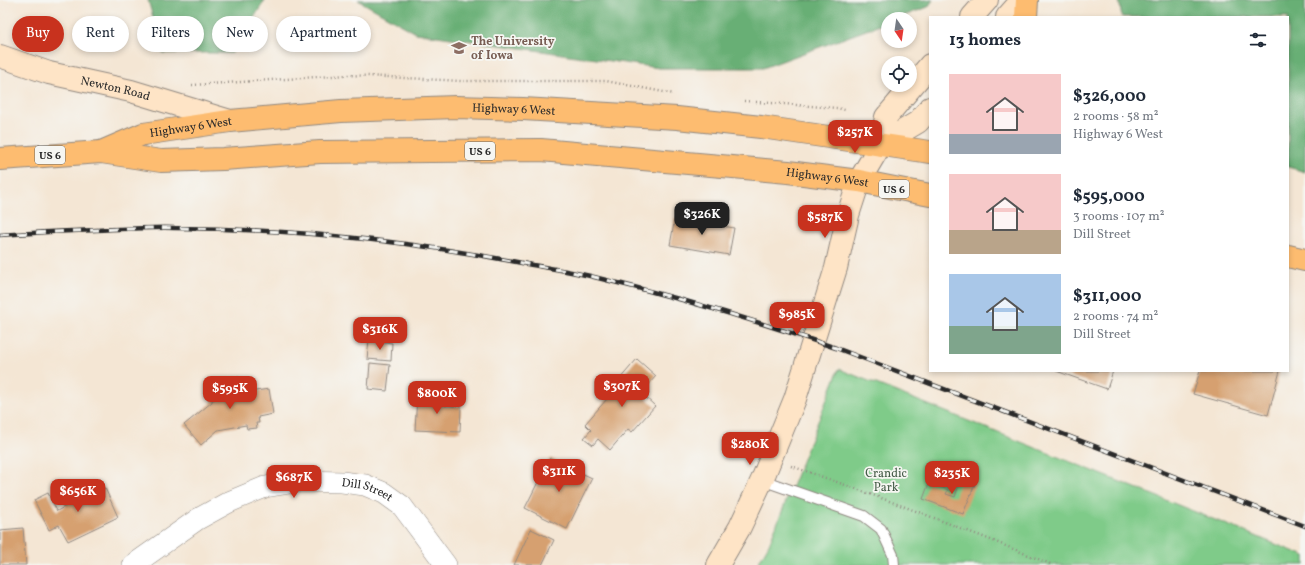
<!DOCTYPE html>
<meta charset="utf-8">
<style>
:root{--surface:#fff;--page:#f2f2f3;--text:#1f2937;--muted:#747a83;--accent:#c8321e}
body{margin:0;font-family:Vollkorn,serif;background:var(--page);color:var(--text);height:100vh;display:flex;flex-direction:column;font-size:15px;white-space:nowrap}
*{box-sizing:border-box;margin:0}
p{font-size:13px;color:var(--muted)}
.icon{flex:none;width:22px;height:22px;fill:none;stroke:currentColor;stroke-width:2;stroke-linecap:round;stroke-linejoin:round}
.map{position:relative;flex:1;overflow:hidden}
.sheet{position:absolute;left:929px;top:16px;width:360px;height:356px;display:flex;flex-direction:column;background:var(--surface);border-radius:0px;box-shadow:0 2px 6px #0003}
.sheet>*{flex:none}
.top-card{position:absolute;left:12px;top:16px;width:380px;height:36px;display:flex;gap:8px}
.needle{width:26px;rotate:167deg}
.controls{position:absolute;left:881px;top:12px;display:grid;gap:8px}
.controls a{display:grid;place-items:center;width:36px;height:36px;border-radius:50%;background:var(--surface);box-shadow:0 2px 6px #0003;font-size:20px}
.price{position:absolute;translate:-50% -34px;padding:0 9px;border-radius:8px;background:var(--accent);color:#fff;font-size:13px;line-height:26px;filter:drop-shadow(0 1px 2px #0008)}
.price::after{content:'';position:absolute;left:50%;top:24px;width:12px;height:9px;margin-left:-6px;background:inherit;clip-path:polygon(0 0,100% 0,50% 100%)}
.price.selected{background:#222;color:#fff}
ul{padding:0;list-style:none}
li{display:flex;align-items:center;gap:12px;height:100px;padding:0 20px}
li span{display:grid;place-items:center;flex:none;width:112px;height:80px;border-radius:0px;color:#555}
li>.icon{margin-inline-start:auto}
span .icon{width:48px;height:48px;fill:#fffc;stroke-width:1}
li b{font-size:17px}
h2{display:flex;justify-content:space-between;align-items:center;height:48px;padding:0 20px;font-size:17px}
.tag{padding:0 14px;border-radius:18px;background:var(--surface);box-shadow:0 2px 6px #0003;font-size:14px;line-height:36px}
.tag.selected{background:var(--accent);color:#fff}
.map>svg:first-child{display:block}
</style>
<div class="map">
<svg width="1305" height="565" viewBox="0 0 1305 565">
<rect width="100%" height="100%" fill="#f6f6f2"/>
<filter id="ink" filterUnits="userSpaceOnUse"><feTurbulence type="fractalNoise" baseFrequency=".025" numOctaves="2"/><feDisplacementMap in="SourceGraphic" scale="8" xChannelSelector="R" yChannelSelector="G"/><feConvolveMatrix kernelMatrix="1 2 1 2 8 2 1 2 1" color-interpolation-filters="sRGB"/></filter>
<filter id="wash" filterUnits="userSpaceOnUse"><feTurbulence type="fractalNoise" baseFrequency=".012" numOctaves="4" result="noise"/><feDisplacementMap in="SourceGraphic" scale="16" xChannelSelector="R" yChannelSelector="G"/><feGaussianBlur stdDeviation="0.9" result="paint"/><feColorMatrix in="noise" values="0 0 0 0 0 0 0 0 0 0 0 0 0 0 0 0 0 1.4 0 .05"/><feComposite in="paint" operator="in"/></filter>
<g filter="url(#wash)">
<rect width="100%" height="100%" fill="#f4e6d4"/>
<path fill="#7fcb89" stroke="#557b5a" d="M 839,369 L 1305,556 L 1305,565 L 757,565 L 769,544 Z"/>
<path fill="#67af75" stroke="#496d50" d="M 148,0 L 265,0 L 232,53 L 163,53 Z
M 358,0 L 933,0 L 928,7 L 895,19 L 888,19 L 888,22 L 763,68 L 659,68 L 416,33 Z
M 1119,0 L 1305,0 L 1305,172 L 1288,167 L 1288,17 L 1122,17 Z"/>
<g id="blocks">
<path fill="#d6a06f" d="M 675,218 L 734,228 L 729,255 L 670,245 Z
M 369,340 L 392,343 L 391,361 L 367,359 Z
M 637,359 L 656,376 L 641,393 L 655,406 L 632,432 L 628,429 L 610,450 L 598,439 L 593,445 L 584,438 L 591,430 L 585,424 L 622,382 L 619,380 Z
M 370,363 L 390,365 L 387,391 L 368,389 Z
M 1056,371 L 1113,371 L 1107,389 Z
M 1200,371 L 1280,371 L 1268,415 L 1193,394 Z
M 239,377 L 242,393 L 269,389 L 273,414 L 258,417 L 259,423 L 256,423 L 257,428 L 247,429 L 246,425 L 218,430 L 201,445 L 184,425 L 212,402 L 212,400 L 215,399 L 213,381 Z
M 417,396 L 445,397 L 445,406 L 461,406 L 460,432 L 415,430 Z
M 550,458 L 592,478 L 567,529 L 525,508 Z
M 963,474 L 977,479 L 963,514 L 923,499 L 929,483 L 948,490 L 946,494 L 955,497 Z
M 105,488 L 118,517 L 68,541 L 59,525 L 49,530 L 34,500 L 48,493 L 57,511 L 66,506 L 64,500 L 75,494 L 78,501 Z
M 23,528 L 26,565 L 0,565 L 0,530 Z
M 531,529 L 554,540 L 542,565 L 514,565 Z"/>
</g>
</g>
<g filter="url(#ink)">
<use href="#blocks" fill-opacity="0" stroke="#908880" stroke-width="1"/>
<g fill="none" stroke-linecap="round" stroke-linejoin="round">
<g stroke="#908880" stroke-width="12">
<path id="lane" d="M 762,480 L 864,516 L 881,529 L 893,555 L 894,565"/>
</g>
<g stroke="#908880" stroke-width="22">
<g id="street">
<path id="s1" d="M 133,565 L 198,519 L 229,502 L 265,487 L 302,481 L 342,482 L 365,485 L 384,493 L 402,506 L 446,565"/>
</g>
</g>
<g stroke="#908880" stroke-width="24">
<g id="secondary">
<path d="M 972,17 L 987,0"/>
<path d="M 1007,17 L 1022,0"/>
<path id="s2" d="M 0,56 L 49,73 L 131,91 L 230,121"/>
<path d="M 881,144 L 918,122 L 930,108"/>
<path d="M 718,565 L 740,527 L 762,480 L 795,399 L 836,268 L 848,215 L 859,181 L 881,144 L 886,117 L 930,65"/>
</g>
</g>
<g stroke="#908880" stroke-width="24">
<g id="primary">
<path d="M 1026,17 L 1027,0"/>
<path id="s3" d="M 101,152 L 143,134 L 230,121 L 341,111 L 456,107 L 523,109 L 677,118 L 761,127 L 930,152"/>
<path id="s4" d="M 0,159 L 101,152 L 161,161 L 223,159 L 320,152 L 541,150 L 788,172 L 859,181 L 930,195"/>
<path d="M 1288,256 L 1305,260"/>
</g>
</g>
<path stroke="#908880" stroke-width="2.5" stroke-dasharray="1 3" stroke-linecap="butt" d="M 192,85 L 349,75 L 461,81 L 606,81 L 674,94
M 744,101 L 837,108 L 845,110
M 791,466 C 879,496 967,530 1053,565"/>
<use href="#lane" stroke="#fff" stroke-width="10"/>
<use href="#street" stroke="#fff" stroke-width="21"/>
<use href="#secondary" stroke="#fee4c6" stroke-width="22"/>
<use href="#primary" stroke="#fdbc70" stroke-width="22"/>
<g stroke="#2b2b2b" stroke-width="4.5">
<path id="rail" d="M 0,235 C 40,232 80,231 119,229 C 138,229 156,227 175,228 C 293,229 411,241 527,264 C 548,268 569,271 590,276 C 673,296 755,320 836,348 L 1305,526"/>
</g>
<use href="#rail" stroke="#f6f6f2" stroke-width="3" stroke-dasharray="9" stroke-linecap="butt"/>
</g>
</g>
<defs>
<g id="university-bare" transform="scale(1.2)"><path d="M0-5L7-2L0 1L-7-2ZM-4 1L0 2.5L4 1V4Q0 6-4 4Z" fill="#8d6e63" stroke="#f6f6f2" stroke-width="2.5" paint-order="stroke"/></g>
</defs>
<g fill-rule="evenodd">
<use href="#university-bare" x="459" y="48"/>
</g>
<g text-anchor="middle" stroke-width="3.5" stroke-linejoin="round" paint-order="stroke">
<g fill="#f6f6f2" stroke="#686867" stroke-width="1">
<rect x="465" y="142" width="30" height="18" rx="3"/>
<rect x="35" y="146" width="30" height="18" rx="3"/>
<rect x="879" y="180" width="30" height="18" rx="3"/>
</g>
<g font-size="11" font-weight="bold" fill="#2b2b2b">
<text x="480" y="155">US 6</text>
<text x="50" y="159">US 6</text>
<text x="894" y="193">US 6</text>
</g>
<g font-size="12" font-weight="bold" fill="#785e54" stroke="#f6f6f2" text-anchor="start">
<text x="471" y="45">The University<tspan x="471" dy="14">of Iowa</tspan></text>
</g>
<g font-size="12" fill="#2b2b2b" stroke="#f6f6f2">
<text dy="4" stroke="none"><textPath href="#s2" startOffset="120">Newton Road</textPath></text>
<text dy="4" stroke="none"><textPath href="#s3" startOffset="418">Highway 6 West</textPath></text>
<text dy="4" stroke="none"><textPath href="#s3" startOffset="94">Highway 6 West</textPath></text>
<text dy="4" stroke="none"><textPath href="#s4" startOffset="830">Highway 6 West</textPath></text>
<text dy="4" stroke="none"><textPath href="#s1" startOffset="258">Dill Street</textPath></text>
</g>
<g font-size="12" fill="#445b47" stroke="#f6f6f2">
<text x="886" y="477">Crandic<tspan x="886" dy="14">Park</tspan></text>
</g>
</g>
</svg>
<div class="controls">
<a><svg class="needle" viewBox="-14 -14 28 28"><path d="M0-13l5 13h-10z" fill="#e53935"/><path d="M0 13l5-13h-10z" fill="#747a83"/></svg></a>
<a><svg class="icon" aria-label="locate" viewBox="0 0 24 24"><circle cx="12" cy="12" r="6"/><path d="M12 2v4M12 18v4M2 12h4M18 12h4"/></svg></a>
</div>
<b class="price" style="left:855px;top:154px">$257K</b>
<b class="price selected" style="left:702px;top:236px">$326K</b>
<b class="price" style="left:825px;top:239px">$587K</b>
<b class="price" style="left:797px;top:336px">$985K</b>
<b class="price" style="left:380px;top:351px">$316K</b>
<b class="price" style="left:622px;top:408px">$307K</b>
<b class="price" style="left:230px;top:410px">$595K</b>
<b class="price" style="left:437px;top:415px">$800K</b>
<b class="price" style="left:750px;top:466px">$280K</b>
<b class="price" style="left:559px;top:493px">$311K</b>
<b class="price" style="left:952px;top:495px">$235K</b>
<b class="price" style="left:294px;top:499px">$687K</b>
<b class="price" style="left:78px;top:513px">$656K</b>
<div class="top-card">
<a class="tag selected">Buy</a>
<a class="tag">Rent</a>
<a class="tag">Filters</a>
<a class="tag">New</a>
<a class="tag">Apartment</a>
</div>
<section class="sheet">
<h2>13 homes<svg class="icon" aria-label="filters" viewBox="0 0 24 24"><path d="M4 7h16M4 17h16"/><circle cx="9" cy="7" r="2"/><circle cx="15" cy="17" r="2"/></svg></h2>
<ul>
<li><span style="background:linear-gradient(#f6c9c9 75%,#9aa5b1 0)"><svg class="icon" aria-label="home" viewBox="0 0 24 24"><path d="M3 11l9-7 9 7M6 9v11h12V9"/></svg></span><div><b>$326,000</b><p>2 rooms · 58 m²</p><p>Highway 6 West</p></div></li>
<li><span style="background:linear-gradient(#f6c9c9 70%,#b9a48a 0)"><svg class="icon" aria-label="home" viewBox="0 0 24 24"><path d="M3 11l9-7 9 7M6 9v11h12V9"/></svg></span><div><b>$595,000</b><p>3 rooms · 107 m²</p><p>Dill Street</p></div></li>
<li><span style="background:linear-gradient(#a9c7e8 65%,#7fa58c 0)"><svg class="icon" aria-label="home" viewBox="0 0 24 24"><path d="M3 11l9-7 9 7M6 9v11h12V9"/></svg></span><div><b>$311,000</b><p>2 rooms · 74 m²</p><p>Dill Street</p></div></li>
</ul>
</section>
</div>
